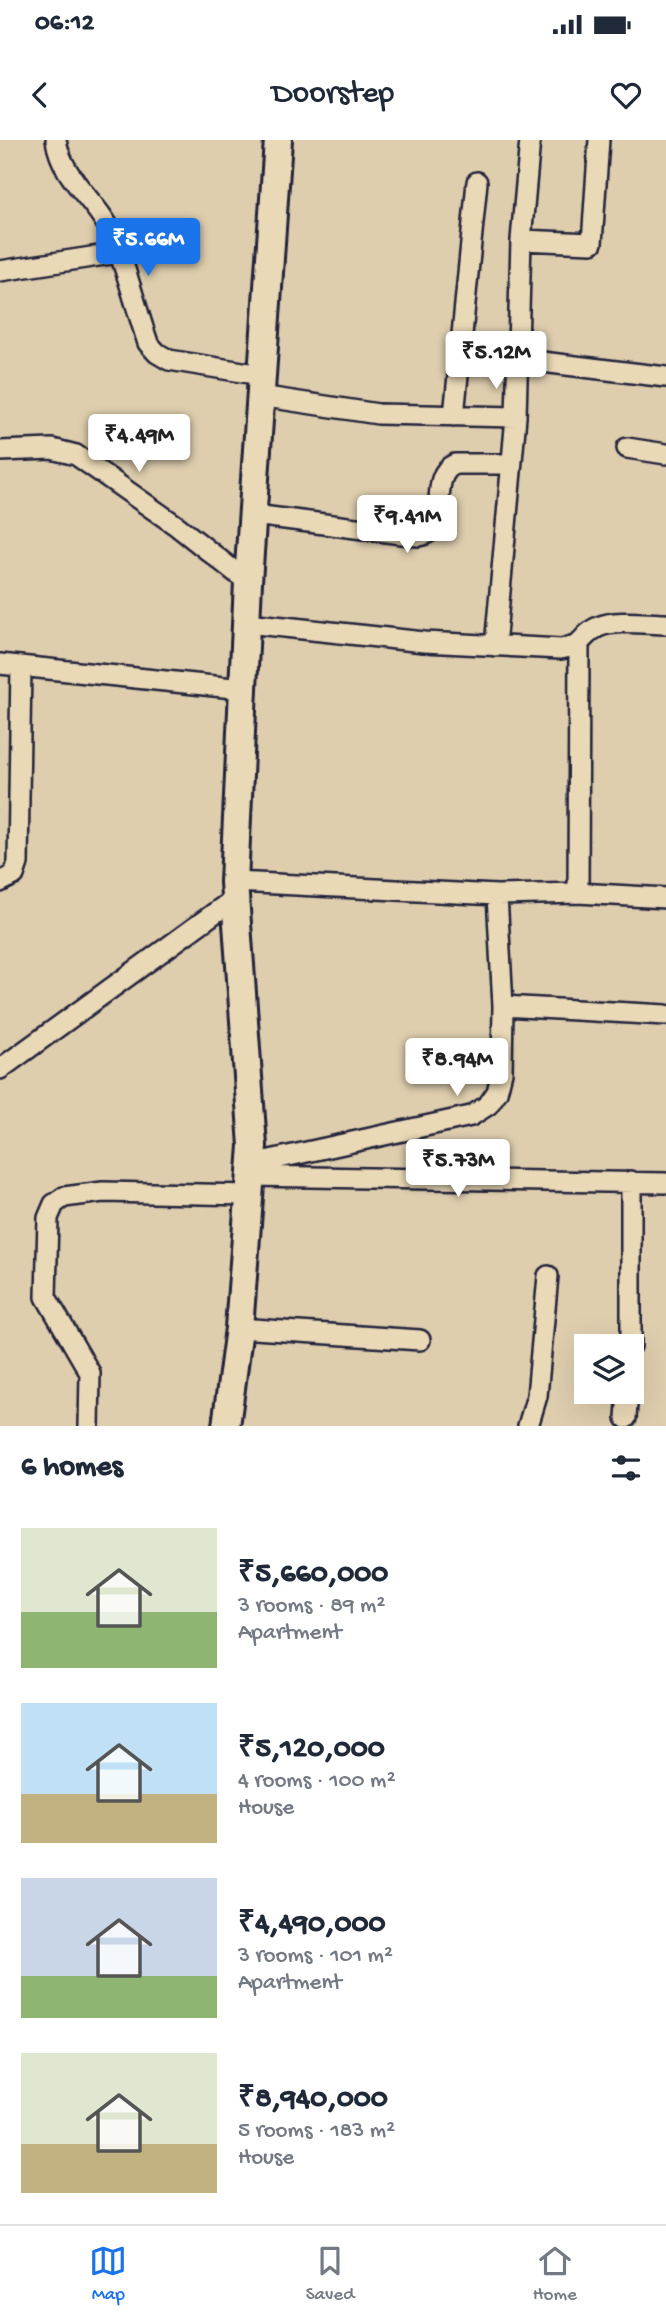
<!DOCTYPE html>
<meta charset="utf-8">
<style>
:root{--surface:#fff;--page:#f6f6f7;--text:#1f2937;--muted:#747a83;--line:#e0e1e3;--accent:#1a73e8}
body{margin:0;font-family:"Gochi Hand",sans-serif;background:var(--page);color:var(--text);height:100vh;display:flex;flex-direction:column;font-size:26px;white-space:nowrap}
*{box-sizing:border-box;margin:0}
p{font-size:23px;color:var(--muted)}
.icon{flex:none;width:38px;height:38px;fill:none;stroke:currentColor;stroke-width:2;stroke-linecap:round;stroke-linejoin:round}
.map{position:relative;height:1286px;overflow:hidden}
.drawer{display:flex;flex-direction:column;background:var(--surface);flex:1}
.drawer>*{flex:none}
.fabs{position:absolute;left:574px;top:1194px;display:grid;gap:14px}
.fabs a{display:grid;place-items:center;width:70px;height:70px;border-radius:0px;background:var(--surface);box-shadow:0 7px 28px #0002;font-size:35px}
.price{position:absolute;translate:-50% -60px;padding:0 16px;border-radius:7px;background:#fff;color:#222;font-size:23px;line-height:46px;filter:drop-shadow(0 2px 4px #0008)}
.price::after{content:'';position:absolute;left:50%;top:42px;width:21px;height:16px;margin-left:-10px;background:inherit;clip-path:polygon(0 0,100% 0,50% 100%)}
.price.selected{background:var(--accent);color:#fff}
ul{padding:0;list-style:none}
li{display:flex;align-items:center;gap:21px;height:175px;padding:0 21px}
li span{display:grid;place-items:center;flex:none;width:196px;height:140px;border-radius:0px;color:#555}
li>.icon{margin-inline-start:auto}
span .icon{width:84px;height:84px;fill:#fffc;stroke-width:1}
li b{font-size:30px}
h2{display:flex;justify-content:space-between;align-items:center;height:84px;padding:0 21px;font-size:30px}
.status{display:flex;justify-content:space-between;align-items:center;height:49px;padding:0 35px;background:var(--surface);direction:ltr}
.status svg{height:19px;fill:currentColor}
header{display:flex;justify-content:space-between;align-items:center;height:91px;padding:0 21px;background:var(--surface);font-size:32px;font-weight:600}
.tabs{display:flex;justify-content:space-around;align-items:center;height:98px;border-top:2px solid var(--line);background:var(--surface);font-size:19px;color:var(--muted)}
.tabs a{display:grid;justify-items:center;gap:4px}
.tabs .selected{color:var(--accent)}
.map>svg:first-child{display:block}
</style>
<div class="status"><b>06:12</b><svg viewBox="0 0 49 12"><path d="M0 12V9h3v3zM5 12V6h3v6zM10 12V3h3v9zM15 12V0h3v12zM26 1h20v11H26zM47 4h2v5h-2z"/></svg></div>
<header><svg class="icon" aria-label="back" viewBox="0 0 24 24"><path d="M15 5l-7 7 7 7"/></svg>Doorstep<svg class="icon" aria-label="heart" viewBox="0 0 24 24"><path d="M12 20l-8-8c-3-5 5-10 8-4 3-6 11-1 8 4z"/></svg></header>
<div class="map">
<svg width="666" height="1286" viewBox="0 0 666 1286">
<rect width="100%" height="100%" fill="#deceae"/>
<filter id="ink" filterUnits="userSpaceOnUse"><feTurbulence type="fractalNoise" baseFrequency=".0143" numOctaves="2"/><feDisplacementMap in="SourceGraphic" scale="14" xChannelSelector="R" yChannelSelector="G"/><feConvolveMatrix kernelMatrix="1 2 1 2 8 2 1 2 1" color-interpolation-filters="sRGB"/></filter>
<g filter="url(#ink)">
<g fill="none" stroke-linecap="round" stroke-linejoin="round">
<g stroke="#22223b" stroke-width="24">
<path id="street" d="M 56,0 C 62,40 98,61 113,96 C 127,130 136,168 148,203 L 157,213 L 169,220 L 261,235
M 521,100 L 592,103 L 599,0
M 0,131 L 118,113
M 517,219 L 666,237
M 260,256 L 378,274 L 516,277
M 454,276 L 477,42
M 627,308 L 666,314
M 0,311 L 52,309 L 76,315 L 177,386 L 248,442
M 254,375 L 418,396 C 454,391 425,337 455,324 L 510,324
M 247,483 L 424,502 L 561,509 C 588,504 580,495 598,487 C 617,479 646,484 666,484
M 495,506 L 516,277 L 521,100 L 530,0
M 0,524 L 243,549
M 0,742 L 14,735 L 18,723 L 21,526
M 234,742 L 497,755 L 578,753 L 666,758
M 578,753 L 579,505
M 503,866 L 666,875
M 0,929 L 234,759
M 252,1024 L 471,976 L 488,965 L 497,952 L 502,932 L 503,866 L 497,755
M 251,1036 L 666,1043
M 239,1188 L 420,1200
M 631,1206 L 631,1041
M 626,1278 L 628,1251
M 89,1286 L 90,1233 L 46,1157 L 48,1078 L 54,1064 L 64,1057 L 103,1052 L 249,1055
M 528,1286 L 537,1256 L 548,1136"/>
</g>
<g stroke="#22223b" stroke-width="32">
<path id="secondary" d="M 226,1286 L 239,1188 L 253,1006 L 234,742 L 248,442 L 278,0"/>
</g>
<use href="#street" stroke="#ead9b6" stroke-width="19"/>
<use href="#secondary" stroke="#ead9b6" stroke-width="26"/>
</g>
</g>
</svg>
<div class="fabs">
<a><svg class="icon" aria-label="layers" viewBox="0 0 24 24"><path d="M12 4l9 5-9 5-9-5zM3 14l9 5 9-5"/></svg></a>
</div>
<b class="price selected" style="left:148px;top:138px">₹5.66M</b>
<b class="price" style="left:496px;top:251px">₹5.12M</b>
<b class="price" style="left:139px;top:334px">₹4.49M</b>
<b class="price" style="left:407px;top:415px">₹9.41M</b>
<b class="price" style="left:457px;top:958px">₹8.94M</b>
<b class="price" style="left:458px;top:1059px">₹5.73M</b>
</div>
<section class="drawer">
<h2>6 homes<svg class="icon" aria-label="filters" viewBox="0 0 24 24"><path d="M4 7h16M4 17h16"/><circle cx="9" cy="7" r="2"/><circle cx="15" cy="17" r="2"/></svg></h2>
<ul>
<li><span style="background:linear-gradient(#dfe7d0 60%,#8fb573 0)"><svg class="icon" aria-label="home" viewBox="0 0 24 24"><path d="M3 11l9-7 9 7M6 9v11h12V9"/></svg></span><div><b>₹5,660,000</b><p>3 rooms · 89 m²</p><p>Apartment</p></div></li>
<li><span style="background:linear-gradient(#bfe0f5 65%,#c2b280 0)"><svg class="icon" aria-label="home" viewBox="0 0 24 24"><path d="M3 11l9-7 9 7M6 9v11h12V9"/></svg></span><div><b>₹5,120,000</b><p>4 rooms · 100 m²</p><p>House</p></div></li>
<li><span style="background:linear-gradient(#c9d6e8 70%,#8fb573 0)"><svg class="icon" aria-label="home" viewBox="0 0 24 24"><path d="M3 11l9-7 9 7M6 9v11h12V9"/></svg></span><div><b>₹4,490,000</b><p>3 rooms · 101 m²</p><p>Apartment</p></div></li>
<li><span style="background:linear-gradient(#dfe7d0 65%,#c2b280 0)"><svg class="icon" aria-label="home" viewBox="0 0 24 24"><path d="M3 11l9-7 9 7M6 9v11h12V9"/></svg></span><div><b>₹8,940,000</b><p>5 rooms · 183 m²</p><p>House</p></div></li>
</ul>
</section>
<nav class="tabs">
<a class="selected"><svg class="icon" aria-label="map" viewBox="0 0 24 24"><path d="M3 6l6-2 6 2 6-2v14l-6 2-6-2-6 2zM9 4v14M15 6v14"/></svg>Map</a>
<a><svg class="icon" aria-label="saved" viewBox="0 0 24 24"><path d="M7 4h10v16l-5-4-5 4z"/></svg>Saved</a>
<a><svg class="icon" aria-label="home" viewBox="0 0 24 24"><path d="M3 11l9-7 9 7M6 9v11h12V9"/></svg>Home</a>
</nav>
